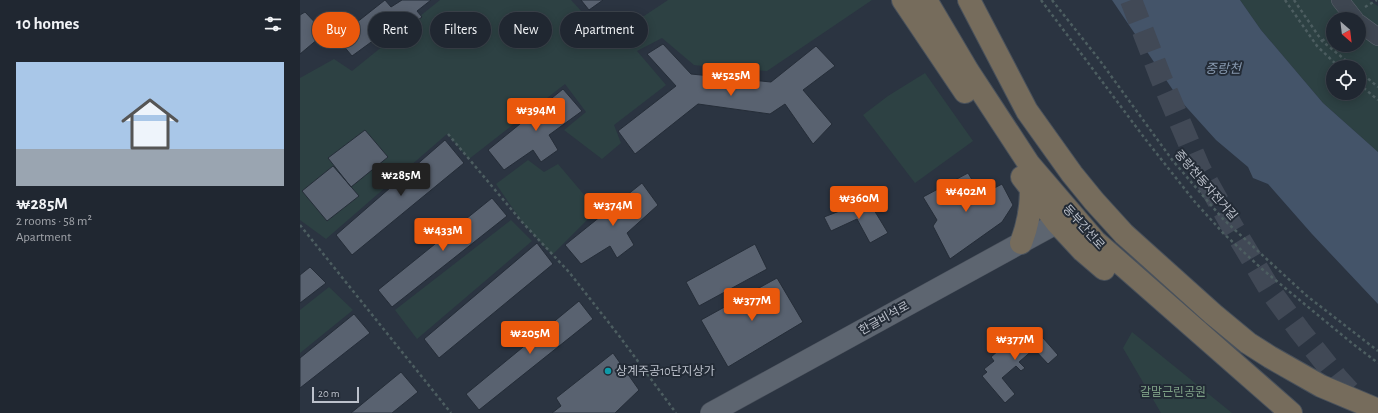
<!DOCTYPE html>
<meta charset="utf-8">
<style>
:root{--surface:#202731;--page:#282f39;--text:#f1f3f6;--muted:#a2a5ab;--line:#3d444d;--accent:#ea580c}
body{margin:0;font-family:"Alegreya Sans","Noto Sans KR",sans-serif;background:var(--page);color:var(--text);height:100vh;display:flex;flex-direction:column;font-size:15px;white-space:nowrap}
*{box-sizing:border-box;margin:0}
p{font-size:13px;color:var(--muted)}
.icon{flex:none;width:22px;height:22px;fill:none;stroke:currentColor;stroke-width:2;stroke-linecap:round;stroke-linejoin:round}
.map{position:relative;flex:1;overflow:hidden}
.sheet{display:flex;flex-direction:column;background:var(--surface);width:300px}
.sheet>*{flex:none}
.guide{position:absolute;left:12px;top:12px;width:380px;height:36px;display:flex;gap:8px}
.needle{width:26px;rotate:152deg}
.buttons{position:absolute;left:1026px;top:12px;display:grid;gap:8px}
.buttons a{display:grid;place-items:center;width:40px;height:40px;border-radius:50%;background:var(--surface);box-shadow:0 2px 10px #0003,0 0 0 1px var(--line);font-size:20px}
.scale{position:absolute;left:12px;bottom:10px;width:47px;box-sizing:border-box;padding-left:4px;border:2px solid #bcc1cb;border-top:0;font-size:11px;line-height:14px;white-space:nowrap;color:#bcc1cb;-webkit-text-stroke:3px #232b36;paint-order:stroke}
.price{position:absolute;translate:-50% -34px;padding:0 9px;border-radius:4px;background:var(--accent);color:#fff;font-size:13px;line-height:26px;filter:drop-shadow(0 1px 2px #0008)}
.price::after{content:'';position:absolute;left:50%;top:24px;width:12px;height:9px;margin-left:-6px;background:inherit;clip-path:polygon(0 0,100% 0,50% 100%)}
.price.selected{background:#222;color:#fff}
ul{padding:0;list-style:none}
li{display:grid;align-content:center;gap:8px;height:212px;padding:0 16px}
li+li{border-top:1px solid var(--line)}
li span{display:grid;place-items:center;height:124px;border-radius:0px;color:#555}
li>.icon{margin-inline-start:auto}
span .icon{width:72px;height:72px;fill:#fffc;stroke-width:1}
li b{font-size:17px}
h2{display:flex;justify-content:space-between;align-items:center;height:48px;padding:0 16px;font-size:17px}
.tag{padding:0 14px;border-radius:18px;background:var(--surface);box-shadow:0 2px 10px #0003,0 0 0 1px var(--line);font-size:14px;line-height:36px}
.tag.selected{background:var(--accent);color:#fff}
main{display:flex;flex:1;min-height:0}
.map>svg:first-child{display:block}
</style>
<main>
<section class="sheet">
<h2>10 homes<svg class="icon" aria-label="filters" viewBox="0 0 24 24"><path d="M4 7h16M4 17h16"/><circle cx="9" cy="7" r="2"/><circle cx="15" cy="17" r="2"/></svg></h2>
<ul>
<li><span style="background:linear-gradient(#a9c7e8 70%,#9aa5b1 0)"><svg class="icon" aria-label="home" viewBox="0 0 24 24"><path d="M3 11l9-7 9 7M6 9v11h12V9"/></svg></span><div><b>₩285M</b><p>2 rooms · 58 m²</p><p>Apartment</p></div></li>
</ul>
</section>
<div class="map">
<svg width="1078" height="413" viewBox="0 0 1078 413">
<rect width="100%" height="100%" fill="#2b3441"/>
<path fill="#2d4143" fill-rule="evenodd" d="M 140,0 L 271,0 L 308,40 L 368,0 L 572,0 L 467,71 L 429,69 L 394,65 L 362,38 L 337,51 L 366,85 L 314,125 L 321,143 L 302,159 L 264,130 L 286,112 L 265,84 L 169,159 L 147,134 L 26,239 L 0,220 L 0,78 L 34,59 L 52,71 Z
M 940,0 L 1069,0 L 1078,6 L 1078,152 L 1023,103 L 961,30 ZM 1033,19 L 1059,19 L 1059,45 L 1033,45 ZM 1033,67 L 1059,67 L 1059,93 L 1033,93 Z
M 625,73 L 673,141 L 615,183 L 563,115 L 588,96 Z
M 228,160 L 244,172 L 258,164 L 297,210 L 252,255 L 222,222 L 196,184 Z
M 211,220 L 232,241 L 117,339 L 95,310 Z
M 29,287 L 53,310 L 0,353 L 0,310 Z
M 832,332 L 932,413 L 861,413 L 823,348 Z"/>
<path fill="#445469" d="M 812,0 L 940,0 L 961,30 L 1023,103 L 1078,152 L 1078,304 L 1012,234 L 968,184 L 953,178 L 948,167 L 916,140 L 879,99 Z"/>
<path fill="#596270" stroke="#252d38" d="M 85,0 L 91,7 L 102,0 L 131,0 L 117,11 L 122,17 L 111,25 L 107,16 L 52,56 L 37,38 Z
M 281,0 L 303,0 L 289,10 Z
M 5,12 L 25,33 L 0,54 L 0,15 Z
M 363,44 L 391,74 L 471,82 L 516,46 L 535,66 L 503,90 L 532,124 L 513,144 L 485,104 L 470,114 L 398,104 L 335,154 L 318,131 L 376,86 L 347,54 Z
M 263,89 L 282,111 L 249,135 L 258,150 L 241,162 L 233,150 L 204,170 L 188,150 Z
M 65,130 L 88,157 L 51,187 L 28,158 Z
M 145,140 L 164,163 L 52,255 L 36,235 Z
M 33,166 L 59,196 L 27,221 L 2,191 Z
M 668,173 L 681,195 L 702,184 L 713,205 L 702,222 L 650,259 L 633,226 L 637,220 L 623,197 Z
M 342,183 L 358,205 L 327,233 L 334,245 L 317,258 L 310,246 L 281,264 L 265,245 Z
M 192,198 L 207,216 L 92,307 L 78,290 Z
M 568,200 L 588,233 L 570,243 L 557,219 L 531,231 L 524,217 Z
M 237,243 L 253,264 L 139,358 L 124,339 Z
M 455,244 L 467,269 L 399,306 L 386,282 Z
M 10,267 L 26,283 L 0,303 L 0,275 Z
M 477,278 L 503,322 L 428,367 L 401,320 Z
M 279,301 L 293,319 L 179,410 L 166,394 Z
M 54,314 L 70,333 L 0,388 L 0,358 Z
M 729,330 L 732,334 L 736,330 L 758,355 L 748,364 L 734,349 L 719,362 L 725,368 L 721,371 L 716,366 L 702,378 L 715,394 L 705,403 L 682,376 L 687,372 L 684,369 L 694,361 L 691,357 L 715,336 L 719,339 Z
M 313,353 L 339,390 L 315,413 L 252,413 L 261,406 L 256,398 Z
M 101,372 L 118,392 L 92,413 L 51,413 Z"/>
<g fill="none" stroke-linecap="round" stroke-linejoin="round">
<path stroke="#414956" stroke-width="22" stroke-dasharray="22 11" stroke-linecap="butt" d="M 831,0 L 861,78 L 900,169 L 932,226 L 972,293 L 1000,331 L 1038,379 L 1062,405"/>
<g stroke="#5d646e" stroke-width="18">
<path id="minor" d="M 1040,0 L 1055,19
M 1059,23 L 1078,37"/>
</g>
<g stroke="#484f5a" stroke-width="22">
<path id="major" d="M 411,413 L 757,223"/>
</g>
<g stroke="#49515b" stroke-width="24">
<path id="highway" d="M 603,0 L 665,92
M 626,0 L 668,71 L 729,164 L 795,241 L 991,413
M 669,0 L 727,111 L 772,174 L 794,201 L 824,234 L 913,314 L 948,343 L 970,357 L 1021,386 L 1078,410
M 722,177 L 757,223 L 783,251 L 804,269
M 721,243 C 728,225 731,208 731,189"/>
</g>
<path stroke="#4d5e61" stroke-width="2.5" stroke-dasharray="3 3" stroke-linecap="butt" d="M 741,0 L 846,140 L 895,202 L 924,234 L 962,269 L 1053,344 L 1078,363
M 752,0 L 798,58 L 873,161 L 923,219 L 1007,296 L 1078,351
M 985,0 L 1017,46 L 1039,67
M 994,0 L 1022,41 L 1054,67
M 1065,7 L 1077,0
M 1022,41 L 1033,33
M 1059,71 L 1078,87
M 1059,84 L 1078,100
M 148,134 L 222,222 L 269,272 L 320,337 L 376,413
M 0,225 L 151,413"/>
<use href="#minor" stroke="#3e4651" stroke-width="17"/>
<use href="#major" stroke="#5d6570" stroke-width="21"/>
<use href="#highway" stroke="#766c5c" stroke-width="22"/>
</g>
<circle fill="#0f9aa8" stroke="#232b36" stroke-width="1.5" cx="308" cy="371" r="4"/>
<g text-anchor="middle" stroke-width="4" stroke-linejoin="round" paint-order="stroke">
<g font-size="12" fill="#bcc1cb" stroke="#232b36">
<text transform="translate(906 185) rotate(49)" y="4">중랑천동자전거길</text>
<text transform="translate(784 227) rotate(48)" y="4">동부간선로</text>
<text transform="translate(584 318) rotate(-29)" y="4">한글비석로</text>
</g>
<g font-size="12" fill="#bcc1cb" stroke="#232b36" text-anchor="start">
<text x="316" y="375">상계주공10단지상가</text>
</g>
<g font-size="12" fill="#7c9e84" stroke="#232b36">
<text x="873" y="396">갈말근린공원</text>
</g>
<g font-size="13" font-style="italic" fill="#8698ae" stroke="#232b36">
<text x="923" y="73">중랑천</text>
</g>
</g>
</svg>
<div class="buttons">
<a><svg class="needle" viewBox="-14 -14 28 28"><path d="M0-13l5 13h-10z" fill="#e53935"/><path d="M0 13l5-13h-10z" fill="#a2a5ab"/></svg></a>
<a><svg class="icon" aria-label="locate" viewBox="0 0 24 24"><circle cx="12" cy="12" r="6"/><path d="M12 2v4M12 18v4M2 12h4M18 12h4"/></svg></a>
</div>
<div class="scale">20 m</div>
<b class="price" style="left:431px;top:97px">₩525M</b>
<b class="price" style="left:236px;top:132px">₩394M</b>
<b class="price selected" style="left:101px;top:197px">₩285M</b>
<b class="price" style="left:666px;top:213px">₩402M</b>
<b class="price" style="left:559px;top:220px">₩360M</b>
<b class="price" style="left:313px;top:227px">₩374M</b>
<b class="price" style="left:143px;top:252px">₩433M</b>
<b class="price" style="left:452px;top:322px">₩377M</b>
<b class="price" style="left:230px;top:355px">₩205M</b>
<b class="price" style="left:715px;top:361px">₩377M</b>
<div class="guide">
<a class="tag selected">Buy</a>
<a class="tag">Rent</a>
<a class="tag">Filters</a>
<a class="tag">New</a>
<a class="tag">Apartment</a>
</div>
</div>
</main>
